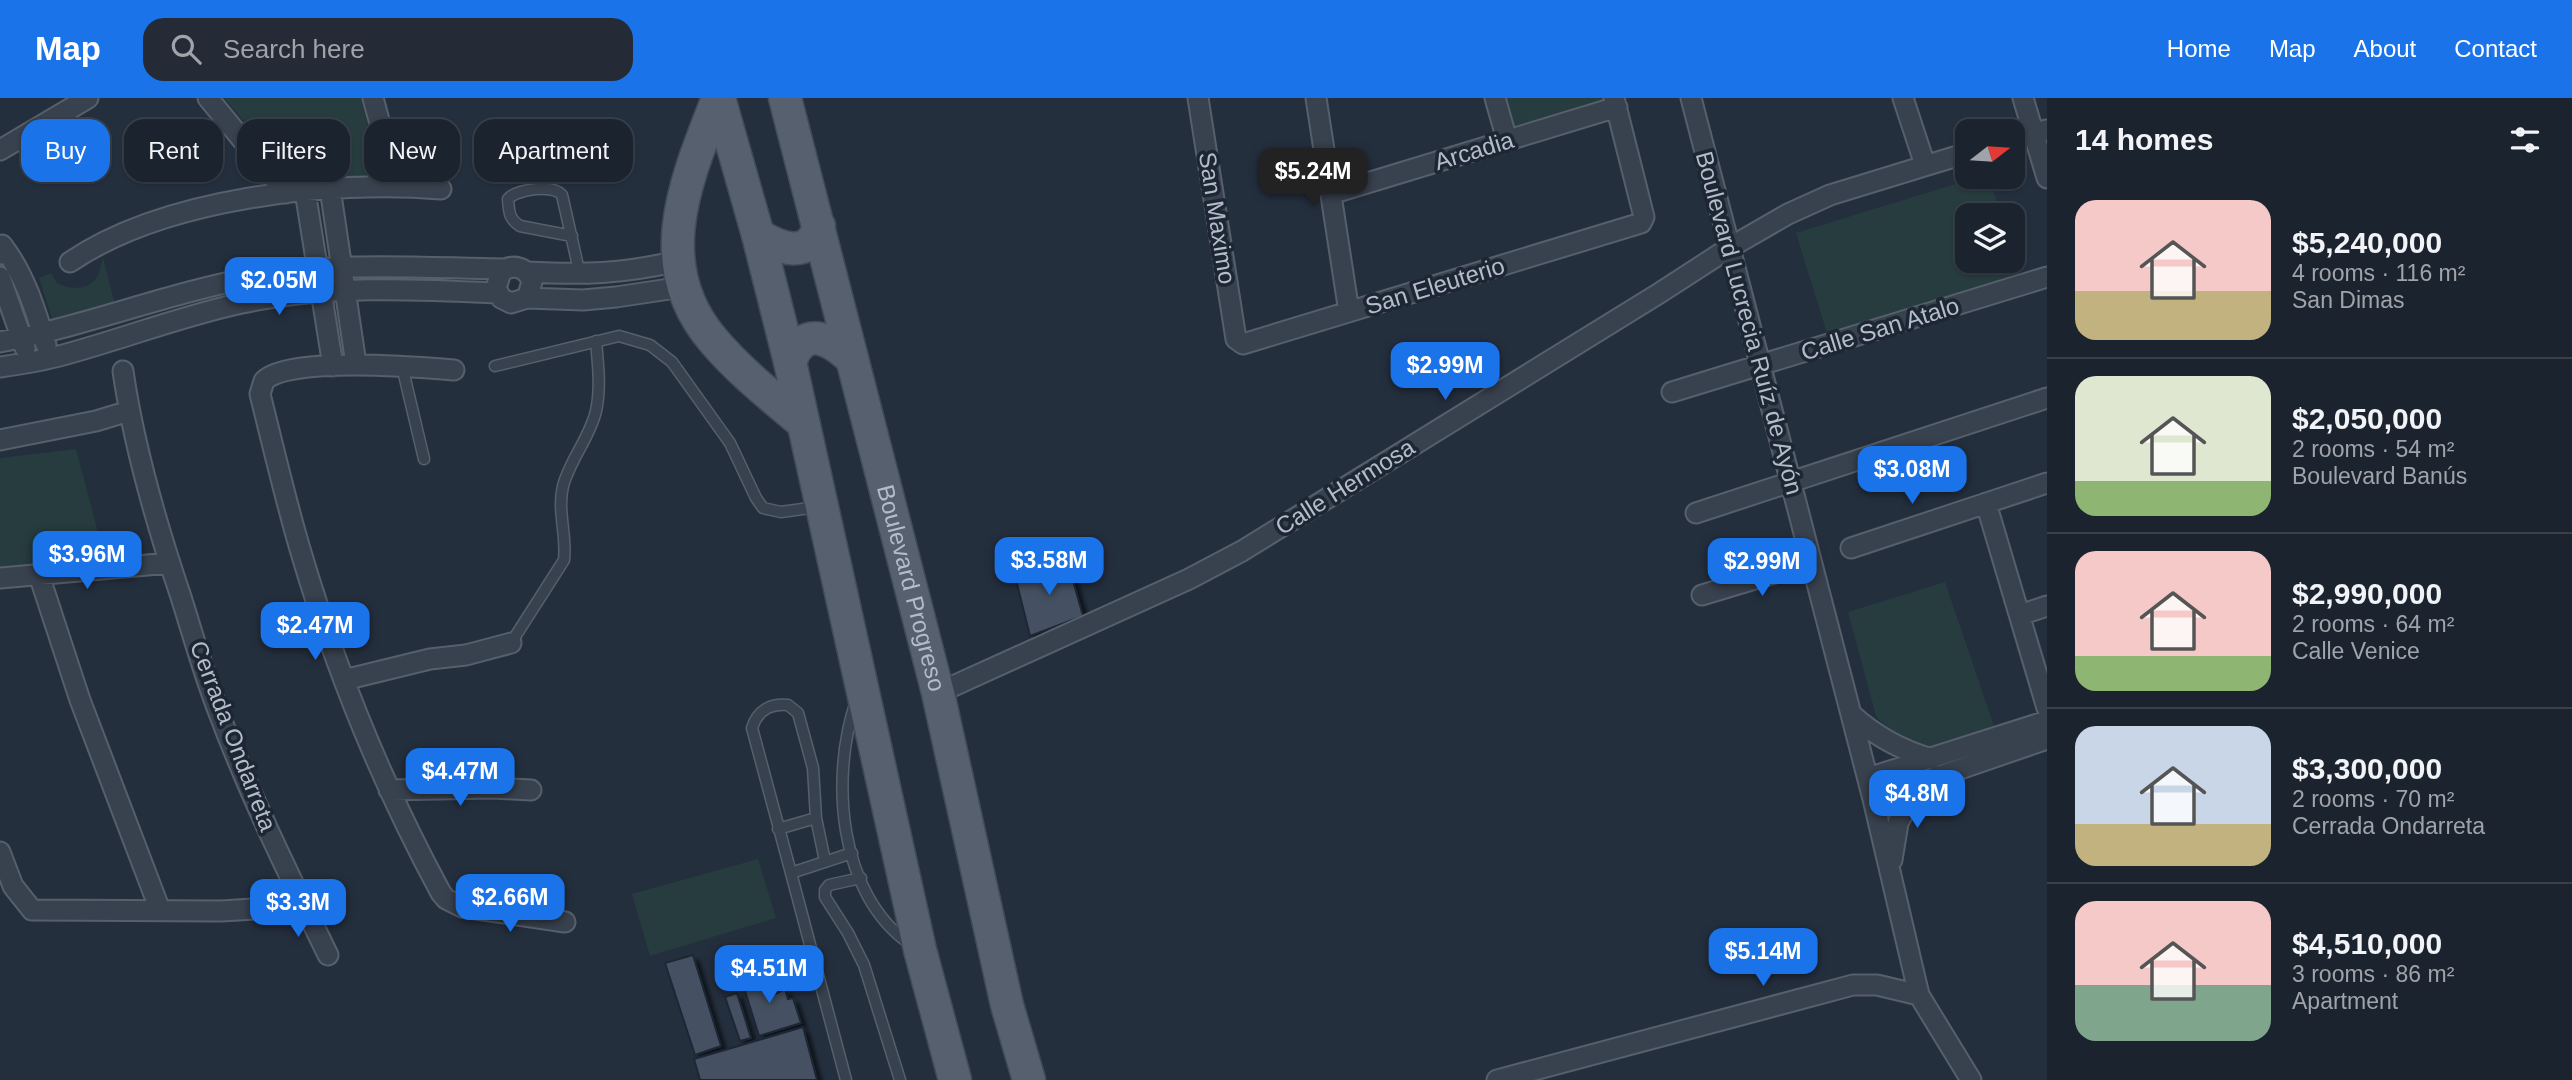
<!DOCTYPE html>
<meta charset="utf-8">
<style>
:root{--surface:#1b232e;--page:#242b36;--text:#f1f3f6;--muted:#a0a4aa;--line:#39404a;--accent:#1a73e8}
body{margin:0;font-family:Helvetica,sans-serif;background:var(--page);color:var(--text);height:100vh;display:flex;flex-direction:column;font-size:26px;white-space:nowrap}
*{box-sizing:border-box;margin:0}
p{font-size:23px;color:var(--muted)}
.icon{flex:none;width:38px;height:38px;fill:none;stroke:currentColor;stroke-width:2;stroke-linecap:round;stroke-linejoin:round}
.map{position:relative;flex:1;overflow:hidden}
.drawer{display:flex;flex-direction:column;background:var(--surface);width:525px}
.drawer>*{flex:none}
.banner{position:absolute;left:21px;top:21px;width:665px;height:63px;display:flex;gap:14px}
.needle{width:46px;rotate:73deg}
.controls{position:absolute;left:1955px;top:21px;display:grid;gap:14px}
.controls a{display:grid;place-items:center;width:70px;height:70px;border-radius:14px;background:var(--surface);box-shadow:0 2px 5px #0004,0 0 0 2px var(--line);font-size:35px}
.price{position:absolute;translate:-50% -60px;padding:0 16px;border-radius:14px;background:var(--accent);color:#fff;font-size:23px;line-height:46px;filter:drop-shadow(0 2px 4px #0008)}
.price::after{content:'';position:absolute;left:50%;top:42px;width:21px;height:16px;margin-left:-10px;background:inherit;clip-path:polygon(0 0,100% 0,50% 100%)}
.price.selected{background:#222;color:#fff}
ul{padding:0;list-style:none}
li{display:flex;align-items:center;gap:21px;height:175px;padding:0 28px}
li+li{border-top:2px solid var(--line)}
li span{display:grid;place-items:center;flex:none;width:196px;height:140px;border-radius:21px;color:#555}
li>.icon{margin-inline-start:auto}
span .icon{width:84px;height:84px;fill:#fffc;stroke-width:1}
li b{font-size:30px}
h2{display:flex;justify-content:space-between;align-items:center;height:84px;padding:0 28px;font-size:30px}
.pill{padding:0 24px;border-radius:21px;background:var(--surface);box-shadow:0 2px 5px #0004,0 0 0 2px var(--line);font-size:24px;line-height:63px}
.pill.selected{background:var(--accent);color:#fff}
header{display:flex;align-items:center;gap:42px;box-sizing:border-box;height:98px;padding:0 35px;background:var(--accent);color:#fff}
header strong{font-size:33px}
nav{display:flex;gap:38px;margin-inline-start:auto;font-size:24px}
.search{width:490px;height:63px;background:var(--page);display:flex;align-items:center;gap:18px;box-sizing:border-box;padding:0 24px;border-radius:21px;color:var(--muted);font-size:26px}
main{display:flex;flex:1;min-height:0}
.map>svg:first-child{display:block}
</style>
<header>
<strong>Map</strong>
<div class="search"><svg class="icon" aria-label="search" viewBox="0 0 24 24"><circle cx="10" cy="10" r="6"/><path d="M15 15l6 6"/></svg>Search here</div>
<nav><a>Home</a><a>Map</a><a>About</a><a>Contact</a></nav>
</header>
<main>
<div class="map">
<svg width="2047" height="982" viewBox="0 0 2047 982">
<defs>
<filter id="shadow"><feDropShadow dx="5.5" dy="5.5" stdDeviation="2" flood-color="#0009"/></filter>
</defs>
<rect width="100%" height="100%" fill="#242f3e"/>
<path fill="#263c3f" d="M 224,0 L 361,0 L 378,72 L 376,79 L 367,82 L 297,85 Z
M 1506,0 L 1602,0 L 1604,5 L 1514,30 Z
M 1978,79 L 1989,79 L 2001,117 L 1967,117 L 1967,163 L 2012,163 L 2013,155 L 2020,178 L 1828,238 L 1796,135 Z
M 103,160 L 115,206 L 54,227 L 39,180 L 51,175 L 57,185 C 70,192 90,193 98,177 C 101,172 101,165 103,160 Z
M 76,351 L 107,468 L 0,478 L 0,360 Z
M 1945,484 L 1995,631 C 1944,647 1917,666 1876,618 L 1848,514 Z
M 758,761 L 776,820 L 650,858 L 632,796 Z"/>
<path fill="#455162" stroke="#1f2835" stroke-width="2" filter="url(#shadow)" d="M 1066,458 L 1083,518 L 1030,538 L 1016,482 Z
M 693,857 L 721,948 L 695,957 L 665,865 Z
M 767,873 L 775,896 L 785,891 L 788,901 L 793,900 L 801,925 L 759,938 L 741,880 Z
M 737,895 L 751,940 L 740,943 L 725,899 Z
M 803,929 L 817,982 L 700,982 L 694,961 Z"/>
<g fill="none" stroke-linecap="round" stroke-linejoin="round">
<g stroke="#565f6c" stroke-width="13">
<path id="service" d="M 572,138 L 520,128 C 509,121 509,114 508,101 C 517,91 553,86 562,97 L 580,177
M 402,268 L 424,361
M 495,268 L 619,238 L 650,247 L 672,264 L 730,345 L 756,400 L 763,410 L 781,414 L 817,409
M 511,545 L 564,462 C 567,437 557,413 563,388 C 570,362 590,339 596,313 C 601,290 598,266 596,243
M 856,603 C 830,679 838,796 910,846
M 778,731 L 816,720
M 791,775 L 752,630 C 757,613 770,605 788,607 L 798,615 L 813,670 L 816,720 L 825,763
M 861,780 L 829,787 L 825,792 L 825,799 L 848,835 L 864,867 L 900,982
M 846,982 L 791,775 L 852,755"/>
</g>
<g stroke="#565f6c" stroke-width="23">
<path id="minor" d="M 208,0 L 286,95
M 373,0 L 397,89
M 1198,0 L 1236,241 L 1243,246 L 1641,125 L 1644,119 L 1614,0
M 1316,0 L 1349,214
M 1495,0 L 1507,42
M 1691,0 L 1873,701 L 1919,897
M 1903,0 L 1925,67
M 2023,0 L 2047,80
M 2012,42 L 2046,32
M 0,52 L 88,0
M 330,90 L 356,266
M 305,93 L 333,268
M 1331,96 L 1617,9
M 0,156 L 2,147 C 25,177 35,211 46,247
M 70,164 C 164,100 329,82 441,91
M 527,174 C 584,177 621,176 678,163
M 0,179 L 25,250
M 527,200 L 532,184 C 527,169 513,165 501,174 L 496,190 L 501,200 L 511,205 L 527,200 L 583,202 L 616,199 L 683,189
M 0,244 C 86,228 168,195 254,179 C 338,163 421,170 505,171
M 0,269 C 21,266 42,263 63,257 C 123,241 181,218 242,205 C 327,187 412,191 498,195
M 454,272 C 418,269 287,258 264,283 L 260,296 C 273,348 285,400 300,451 C 335,570 382,686 441,795 L 446,801 L 462,809 L 565,824
M 123,273 C 134,350 156,425 181,499 C 193,537 204,577 219,615 C 250,698 289,777 328,857
M 1672,294 L 2047,179
M 0,342 L 96,323 L 129,313
M 1986,405 L 2047,610
M 1696,415 L 2047,300
M 1851,450 L 2047,385
M 39,477 L 80,602 L 160,812
M 0,480 L 170,465
M 1702,497 L 1811,464
M 2020,517 L 2047,508
M 344,582 L 430,561 L 466,557 L 511,545
M 938,595 L 1189,481 L 1242,453 L 1658,196 L 1729,150 L 1788,116 L 1830,97 L 1967,55
M 1851,616 C 1875,638 1900,652 1932,661
M 1868,680 L 2047,623
M 389,692 L 492,690 L 531,692
M 1873,701 L 2047,641
M 0,754 L 13,788 L 32,812 L 221,813 L 304,808
M 1892,762 L 1898,725 L 1919,685
M 1497,982 L 1853,887 L 1877,887 L 1919,897 L 1971,982"/>
</g>
<g stroke="#414a57" stroke-width="35">
<g id="primary">
<path d="M 718,0 C 687,80 648,166 713,242 C 739,273 772,299 803,325"/>
<path d="M 719,0 L 758,137 L 790,264 L 920,852 L 955,982"/>
<path id="s1" d="M 785,0 L 938,595 L 1007,907 L 1029,982"/>
<path d="M 758,137 C 781,151 809,162 819,128"/>
<path d="M 790,264 C 804,226 829,240 852,261"/>
</g>
</g>
<use href="#service" stroke="#38414e" stroke-width="10"/>
<use href="#minor" stroke="#38414e" stroke-width="19"/>
<use href="#primary" stroke="#56606e" stroke-width="32"/>
</g>
<g text-anchor="middle" stroke-width="7" stroke-linejoin="round" paint-order="stroke">
<g font-size="24" fill="#b4bcc9" stroke="#1d2633">
<text transform="translate(1474 53) rotate(-17)" y="8">Arcadia</text>
<text transform="translate(1217 120) rotate(81)" y="8">San Maximo</text>
<text transform="translate(1435 188) rotate(-17)" y="8">San Eleuterio</text>
<text transform="translate(1749 225) rotate(75)" y="8">Boulevard Lucrecia Ruíz de Ayón</text>
<text transform="translate(1880 231) rotate(-17)" y="8">Calle San Atalo</text>
<text transform="translate(1345 389) rotate(-32)" y="8">Calle Hermosa</text>
<text dy="8" stroke="none"><textPath href="#s1" startOffset="506">Boulevard Progreso</textPath></text>
<text transform="translate(233 638) rotate(69)" y="8">Cerrada Ondarreta</text>
</g>
</g>
</svg>
<div class="controls">
<a><svg class="needle" viewBox="-14 -14 28 28"><path d="M0-13l5 13h-10z" fill="#e53935"/><path d="M0 13l5-13h-10z" fill="#a0a4aa"/></svg></a>
<a><svg class="icon" aria-label="layers" viewBox="0 0 24 24"><path d="M12 4l9 5-9 5-9-5zM3 14l9 5 9-5"/></svg></a>
</div>
<b class="price selected" style="left:1313px;top:110px">$5.24M</b>
<b class="price" style="left:279px;top:219px">$2.05M</b>
<b class="price" style="left:1445px;top:304px">$2.99M</b>
<b class="price" style="left:1912px;top:408px">$3.08M</b>
<b class="price" style="left:87px;top:493px">$3.96M</b>
<b class="price" style="left:1049px;top:499px">$3.58M</b>
<b class="price" style="left:1762px;top:500px">$2.99M</b>
<b class="price" style="left:315px;top:564px">$2.47M</b>
<b class="price" style="left:460px;top:710px">$4.47M</b>
<b class="price" style="left:1917px;top:732px">$4.8M</b>
<b class="price" style="left:510px;top:836px">$2.66M</b>
<b class="price" style="left:298px;top:841px">$3.3M</b>
<b class="price" style="left:1763px;top:890px">$5.14M</b>
<b class="price" style="left:769px;top:907px">$4.51M</b>
<div class="banner">
<a class="pill selected">Buy</a>
<a class="pill">Rent</a>
<a class="pill">Filters</a>
<a class="pill">New</a>
<a class="pill">Apartment</a>
</div>
</div>
<section class="drawer">
<h2>14 homes<svg class="icon" aria-label="filters" viewBox="0 0 24 24"><path d="M4 7h16M4 17h16"/><circle cx="9" cy="7" r="2"/><circle cx="15" cy="17" r="2"/></svg></h2>
<ul>
<li><span style="background:linear-gradient(#f6c9c9 65%,#c2b280 0)"><svg class="icon" aria-label="home" viewBox="0 0 24 24"><path d="M3 11l9-7 9 7M6 9v11h12V9"/></svg></span><div><b>$5,240,000</b><p>4 rooms · 116 m²</p><p>San Dimas</p></div></li>
<li><span style="background:linear-gradient(#dfe7d0 75%,#8fb573 0)"><svg class="icon" aria-label="home" viewBox="0 0 24 24"><path d="M3 11l9-7 9 7M6 9v11h12V9"/></svg></span><div><b>$2,050,000</b><p>2 rooms · 54 m²</p><p>Boulevard Banús</p></div></li>
<li><span style="background:linear-gradient(#f6c9c9 75%,#8fb573 0)"><svg class="icon" aria-label="home" viewBox="0 0 24 24"><path d="M3 11l9-7 9 7M6 9v11h12V9"/></svg></span><div><b>$2,990,000</b><p>2 rooms · 64 m²</p><p>Calle Venice</p></div></li>
<li><span style="background:linear-gradient(#c9d6e8 70%,#c2b280 0)"><svg class="icon" aria-label="home" viewBox="0 0 24 24"><path d="M3 11l9-7 9 7M6 9v11h12V9"/></svg></span><div><b>$3,300,000</b><p>2 rooms · 70 m²</p><p>Cerrada Ondarreta</p></div></li>
<li><span style="background:linear-gradient(#f6c9c9 60%,#7fa58c 0)"><svg class="icon" aria-label="home" viewBox="0 0 24 24"><path d="M3 11l9-7 9 7M6 9v11h12V9"/></svg></span><div><b>$4,510,000</b><p>3 rooms · 86 m²</p><p>Apartment</p></div></li>
</ul>
</section>
</main>
